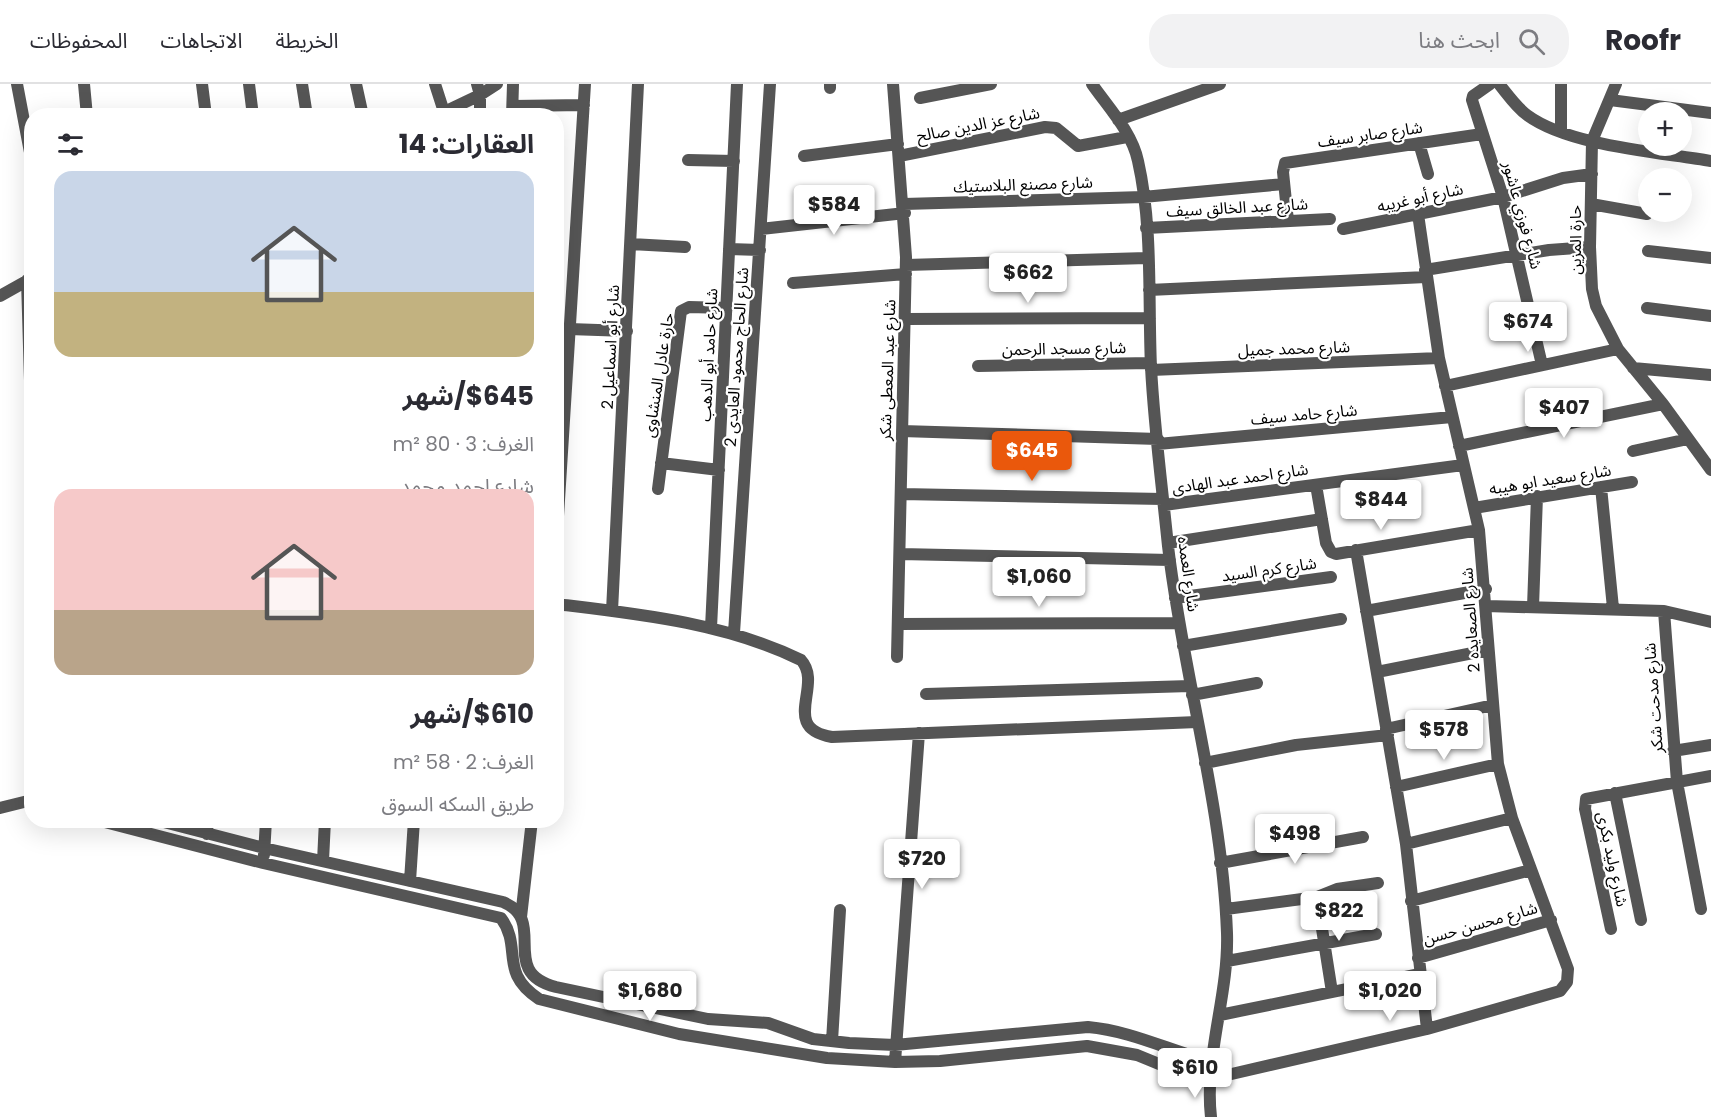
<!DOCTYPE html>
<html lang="ar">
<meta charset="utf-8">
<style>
:root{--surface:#fff;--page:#f2f2f3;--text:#2b2b33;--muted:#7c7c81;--line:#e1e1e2;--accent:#ea580c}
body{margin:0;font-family:Poppins,"Noto Sans Arabic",sans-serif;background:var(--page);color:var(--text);direction:rtl;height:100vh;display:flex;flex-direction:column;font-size:22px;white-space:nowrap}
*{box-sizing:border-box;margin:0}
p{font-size:20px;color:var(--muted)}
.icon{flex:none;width:33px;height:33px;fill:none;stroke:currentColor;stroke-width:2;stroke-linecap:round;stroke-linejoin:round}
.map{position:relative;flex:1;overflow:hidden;direction:ltr}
.sheet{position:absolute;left:24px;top:24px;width:540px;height:720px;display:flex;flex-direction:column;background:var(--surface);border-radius:24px;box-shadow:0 6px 24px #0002;direction:rtl}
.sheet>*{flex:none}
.buttons{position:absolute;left:1638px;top:18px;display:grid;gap:12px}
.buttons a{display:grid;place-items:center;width:54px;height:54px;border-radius:50%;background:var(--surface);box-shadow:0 6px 24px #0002;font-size:30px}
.price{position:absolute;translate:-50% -51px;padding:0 14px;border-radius:6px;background:#fff;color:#222;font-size:20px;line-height:39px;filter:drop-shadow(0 2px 3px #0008)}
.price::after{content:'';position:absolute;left:50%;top:36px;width:18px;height:14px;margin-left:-9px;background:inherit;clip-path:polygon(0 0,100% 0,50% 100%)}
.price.current{background:var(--accent);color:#fff}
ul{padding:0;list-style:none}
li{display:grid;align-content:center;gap:12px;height:318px;padding:0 30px}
li span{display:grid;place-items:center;height:186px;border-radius:18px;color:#555}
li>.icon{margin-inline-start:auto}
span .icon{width:108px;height:108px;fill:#fffc;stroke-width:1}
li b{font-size:26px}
h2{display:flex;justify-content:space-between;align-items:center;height:72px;padding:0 30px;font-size:26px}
header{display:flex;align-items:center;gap:36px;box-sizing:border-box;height:84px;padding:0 30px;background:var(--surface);border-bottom:2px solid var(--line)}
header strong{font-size:28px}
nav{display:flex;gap:33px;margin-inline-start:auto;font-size:21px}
.search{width:420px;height:54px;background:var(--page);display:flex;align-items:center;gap:15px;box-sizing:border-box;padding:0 21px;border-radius:24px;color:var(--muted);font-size:22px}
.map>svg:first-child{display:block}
</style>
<header>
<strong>Roofr</strong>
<div class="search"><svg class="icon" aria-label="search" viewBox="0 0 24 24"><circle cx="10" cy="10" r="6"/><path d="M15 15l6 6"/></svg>ابحث هنا</div>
<nav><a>الخريطة</a><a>الاتجاهات</a><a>المحفوظات</a></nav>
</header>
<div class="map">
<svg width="1711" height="1033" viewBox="0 0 1711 1033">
<rect width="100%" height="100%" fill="#fff"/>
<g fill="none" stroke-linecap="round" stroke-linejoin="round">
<path stroke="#555" stroke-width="12" d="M 17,0 L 32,79
M 84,0 L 87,32
M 202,0 L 206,32
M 249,0 L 253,32
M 302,0 L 307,32
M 356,0 L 363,32
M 435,0 L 444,28
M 477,0 L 480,11 L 480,32
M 830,0 L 830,4
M 893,0 L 906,173 L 897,573
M 1092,0 C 1108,23 1132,48 1138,77 C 1153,143 1148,215 1151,283 C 1154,342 1162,402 1168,462 C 1183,591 1222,718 1227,849 C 1229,911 1204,972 1211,1033
M 1490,0 L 1473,12 L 1472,16 L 1503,113 L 1542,281
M 1499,0 C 1508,11 1516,23 1527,31 C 1569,62 1659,68 1711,77
M 1561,0 L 1561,46
M 1616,0 L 1592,57 L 1590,163 L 1592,205 L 1596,222 L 1618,265 L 1663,320 L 1711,386
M 920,14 L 991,0
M 1610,16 L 1711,29
M 513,22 L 584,21
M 436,32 L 480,11 L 497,0
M 512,32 L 513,0
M 1118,36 L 1220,0
M 1419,59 L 1428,90
M 804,72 L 898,60
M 899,72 L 1045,43 L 1056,44 L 1078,62 L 1127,53
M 688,76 L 734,77
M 904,120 L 1143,113 L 1284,100
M 1591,120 L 1647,130
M 1288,137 L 1283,88 L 1285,79 L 1482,50
M 1146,144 L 1330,135
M 761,145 L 905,129
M 1343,145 L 1503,113 L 1563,94 L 1592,90
M 631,160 L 685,163
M 729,165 L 760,166
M 1648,167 L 1711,174
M 906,181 L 1147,174
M 1425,186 L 1549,166 L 1590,163
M 27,196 L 32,363
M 793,199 L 906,190
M 1149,206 L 1426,193
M 0,212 L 32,194
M 1647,224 L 1711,232
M 906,235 L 1150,234
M 569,245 L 627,247
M 978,282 L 1151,279
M 1633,284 L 1711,291
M 1151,286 L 1439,274
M 1445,302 L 1618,265
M 902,347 L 1158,355
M 1158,360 L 1452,333
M 1459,362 L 1663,320
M 1633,367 L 1688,355
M 661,379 L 719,386
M 1316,401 L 1326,459 L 1331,468 L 1336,470 L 1479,446
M 1601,403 L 1613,524
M 658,405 L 681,227 L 689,223 L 727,224
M 901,410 L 1163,415
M 1164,421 L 1463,381
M 1474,424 L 1632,398
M 1168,459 L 1322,435
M 556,464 L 585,0
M 1356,466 L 1406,760 L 1427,945
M 900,470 L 1170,476
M 1175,514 L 1331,493
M 556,520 C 639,530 725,539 801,576 C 824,601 779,644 832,653 L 1197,638
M 1486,522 L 1664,527 L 1711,538
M 1533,523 L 1537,412
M 612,527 L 638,0
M 1366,527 L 1486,505
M 1664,527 L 1677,698 L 1701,825
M 899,540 L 1179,539
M 711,544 L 737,0
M 734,549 L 770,0
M 1183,562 L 1341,535
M 1377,588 L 1488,566
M 926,610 L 1190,602
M 1192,611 L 1257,599
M 1386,645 L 1493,621
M 1673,667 L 1711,661
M 1205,679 L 1296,661 L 1388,651
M 1396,703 L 1498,680
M 1615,709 L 1641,836
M 0,724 L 32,716
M 97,736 L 263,779 L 501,834 C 523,864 498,888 539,915 L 679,950 L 827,974 L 895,978 L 940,977 L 1087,962 L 1137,971 L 1176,987 L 1210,995 L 1427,945 L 1560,907 L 1567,898 L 1568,885 L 1512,734 L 1498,680 L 1479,446 L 1439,274 L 1418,130
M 156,736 L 264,764 L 503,818 C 549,837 497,888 556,903 L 708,935 L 768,939 L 813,955 L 849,959 L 895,961 L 1088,943 C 1132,947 1170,967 1213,978
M 207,750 L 208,736
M 1406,760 L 1512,734
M 264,771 L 266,736
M 323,777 L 325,736
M 1220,779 L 1363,753
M 410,797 L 414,736
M 1317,813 L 1332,908
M 1411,817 L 1531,786
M 1226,825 L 1317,813 L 1337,805 L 1378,799
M 521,833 L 532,736
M 1611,845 L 1585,725 L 1586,715 L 1711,692
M 1418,874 L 1551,836
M 1227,877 L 1376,850
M 1220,931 L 1420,890
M 832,957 L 840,826
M 895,978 L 919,649"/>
</g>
<g text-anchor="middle" stroke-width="4.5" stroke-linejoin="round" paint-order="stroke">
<g font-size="16" fill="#000" stroke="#fff">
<text transform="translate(978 40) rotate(-11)" y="6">شارع عز الدين صالح</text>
<text transform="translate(1370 50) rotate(-8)" y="6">شارع صابر سيف</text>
<text transform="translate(1023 100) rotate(-2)" y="6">شارع مصنع البلاستيك</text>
<text transform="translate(1420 113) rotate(-12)" y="6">شارع أبو غريبه</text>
<text transform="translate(1237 123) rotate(-3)" y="6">شارع عبد الخالق سيف</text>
<text transform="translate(1523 131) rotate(75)" y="6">شارع فوزي عاشور</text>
<text transform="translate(1575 156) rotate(-90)" y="6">حارة المزين</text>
<text transform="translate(610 263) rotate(-87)" y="6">شارع أبو اسماعيل 2</text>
<text transform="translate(1064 264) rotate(-1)" y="6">شارع مسجد الرحمن</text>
<text transform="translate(1294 264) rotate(-2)" y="6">شارع محمد جميل</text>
<text transform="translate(708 271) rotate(-87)" y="6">شارع حامد أبو الدهب</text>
<text transform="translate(736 273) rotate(-86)" y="6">شارع الحاج محمود العايدى 2</text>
<text transform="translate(887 286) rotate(-88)" y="6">شارع عبد المعطى شكر</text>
<text transform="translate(658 291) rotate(-81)" y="6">حارة عادل المنشاوى</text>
<text transform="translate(1304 330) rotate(-5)" y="6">شارع حامد سيف</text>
<text transform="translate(1240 394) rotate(-8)" y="6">شارع احمد عبد الهادى</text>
<text transform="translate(1550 395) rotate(-9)" y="6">شارع سعيد ابو هيبه</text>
<text transform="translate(1269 485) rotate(-8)" y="6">شارع كرم السيد</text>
<text transform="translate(1189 490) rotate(82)" y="6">شارع العمده</text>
<text transform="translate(1470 536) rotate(-94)" y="6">شارع الصعايده 2</text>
<text transform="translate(1653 614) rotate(-94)" y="6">شارع مدحت شكر</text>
<text transform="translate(1613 775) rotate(78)" y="6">شارع وليد بكرى</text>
<text transform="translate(1480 839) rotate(-16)" y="6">شارع محسن حسن</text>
</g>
</g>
</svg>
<div class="buttons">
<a>+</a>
<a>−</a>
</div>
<b class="price" style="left:834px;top:152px">$584</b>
<b class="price" style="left:1028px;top:220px">$662</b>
<b class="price" style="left:1528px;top:269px">$674</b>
<b class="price" style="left:1564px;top:355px">$407</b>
<b class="price current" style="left:1032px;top:398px">$645</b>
<b class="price" style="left:1381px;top:447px">$844</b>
<b class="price" style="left:1039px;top:524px">$1,060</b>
<b class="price" style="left:1444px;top:677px">$578</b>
<b class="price" style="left:1295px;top:781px">$498</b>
<b class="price" style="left:922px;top:806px">$720</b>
<b class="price" style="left:1339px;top:858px">$822</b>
<b class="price" style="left:650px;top:938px">$1,680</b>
<b class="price" style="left:1390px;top:938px">$1,020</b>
<b class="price" style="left:1195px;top:1015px">$610</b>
<section class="sheet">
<h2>العقارات: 14<svg class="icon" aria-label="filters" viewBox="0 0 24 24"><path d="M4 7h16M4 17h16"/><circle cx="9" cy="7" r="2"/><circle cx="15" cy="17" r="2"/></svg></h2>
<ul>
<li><span style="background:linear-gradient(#c9d6e8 65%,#c2b280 0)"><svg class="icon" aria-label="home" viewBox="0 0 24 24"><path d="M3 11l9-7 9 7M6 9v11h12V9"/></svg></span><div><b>$645/شهر</b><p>الغرف: 3 · 80 m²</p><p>شارع احمد محمد</p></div></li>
<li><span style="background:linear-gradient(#f6c9c9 65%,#b9a48a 0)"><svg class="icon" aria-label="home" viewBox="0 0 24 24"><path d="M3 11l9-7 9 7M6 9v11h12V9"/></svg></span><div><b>$610/شهر</b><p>الغرف: 2 · 58 m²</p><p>طريق السكه السوق</p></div></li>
</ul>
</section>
</div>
